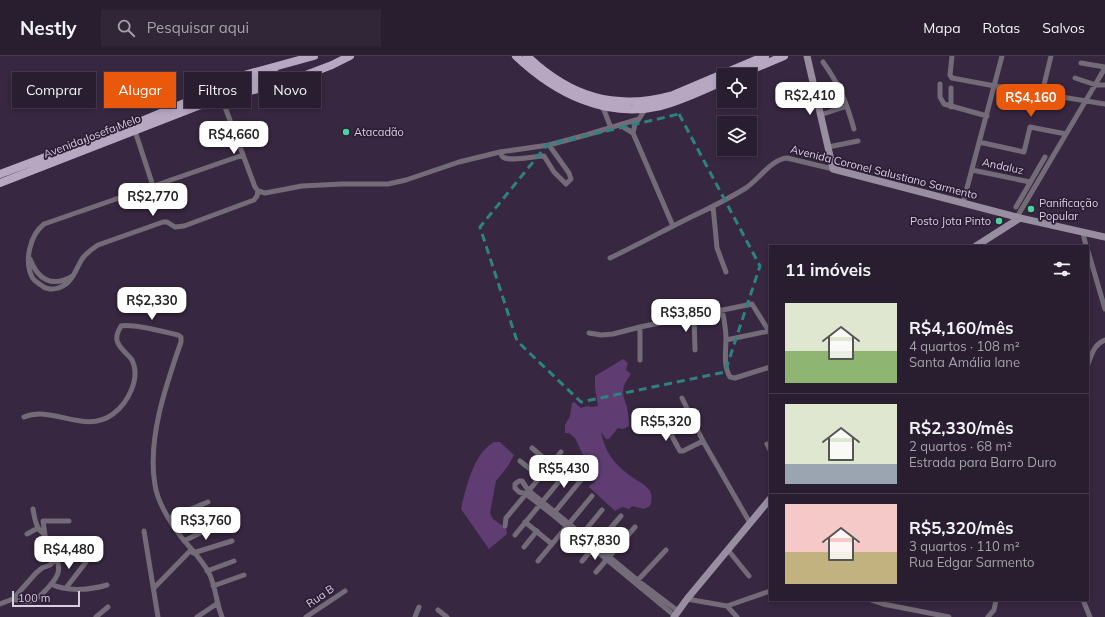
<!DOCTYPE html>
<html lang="pt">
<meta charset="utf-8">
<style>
:root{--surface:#291d30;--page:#312638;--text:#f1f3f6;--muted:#a5a2ab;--line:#453b4c;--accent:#ea580c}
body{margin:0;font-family:Mulish,sans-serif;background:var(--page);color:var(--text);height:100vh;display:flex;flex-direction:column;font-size:15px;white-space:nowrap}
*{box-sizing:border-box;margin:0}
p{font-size:13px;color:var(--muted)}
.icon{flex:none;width:22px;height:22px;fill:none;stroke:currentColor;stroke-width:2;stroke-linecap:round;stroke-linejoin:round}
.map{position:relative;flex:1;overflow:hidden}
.drawer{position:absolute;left:769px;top:189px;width:320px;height:356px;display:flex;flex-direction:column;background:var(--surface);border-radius:0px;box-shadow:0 2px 6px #0003,0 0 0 1px var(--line)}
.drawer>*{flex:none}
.top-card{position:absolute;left:12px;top:16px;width:380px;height:36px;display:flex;gap:8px}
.controls{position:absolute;left:717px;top:12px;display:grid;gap:8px}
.controls a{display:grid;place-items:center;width:40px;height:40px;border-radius:0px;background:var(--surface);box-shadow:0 2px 6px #0003,0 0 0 1px var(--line);font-size:20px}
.scale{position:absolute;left:12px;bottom:10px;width:68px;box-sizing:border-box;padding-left:4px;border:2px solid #d9cfdf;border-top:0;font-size:11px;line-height:14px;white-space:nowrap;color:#d9cfdf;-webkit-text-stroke:3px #2d1d36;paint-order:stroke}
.price{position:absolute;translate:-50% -34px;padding:0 9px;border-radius:8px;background:#fff;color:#222;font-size:13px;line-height:26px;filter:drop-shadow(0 1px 2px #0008)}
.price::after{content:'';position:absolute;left:50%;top:24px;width:12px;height:9px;margin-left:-6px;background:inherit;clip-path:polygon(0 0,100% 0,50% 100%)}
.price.active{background:var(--accent);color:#fff}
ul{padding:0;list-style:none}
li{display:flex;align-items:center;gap:12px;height:100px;padding:0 16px}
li+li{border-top:1px solid var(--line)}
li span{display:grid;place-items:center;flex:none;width:112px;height:80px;border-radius:0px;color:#555}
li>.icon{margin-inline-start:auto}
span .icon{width:48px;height:48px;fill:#fffc;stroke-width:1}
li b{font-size:17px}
h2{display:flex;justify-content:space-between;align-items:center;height:48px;padding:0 16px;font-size:17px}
.chip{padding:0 14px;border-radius:0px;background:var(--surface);box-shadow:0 2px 6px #0003,0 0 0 1px var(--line);font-size:14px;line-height:36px}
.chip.active{background:var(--accent);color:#fff}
header{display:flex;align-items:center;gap:24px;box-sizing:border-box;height:56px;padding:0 20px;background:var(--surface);border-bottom:1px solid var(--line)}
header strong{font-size:19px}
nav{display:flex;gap:22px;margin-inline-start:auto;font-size:14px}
.search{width:280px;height:36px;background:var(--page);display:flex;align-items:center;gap:10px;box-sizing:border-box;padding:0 14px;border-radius:0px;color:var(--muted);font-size:15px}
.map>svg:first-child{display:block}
</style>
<header>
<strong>Nestly</strong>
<div class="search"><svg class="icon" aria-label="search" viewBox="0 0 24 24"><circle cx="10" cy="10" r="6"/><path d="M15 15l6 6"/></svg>Pesquisar aqui</div>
<nav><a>Mapa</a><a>Rotas</a><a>Salvos</a></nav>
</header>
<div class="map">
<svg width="1105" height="561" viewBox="0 0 1105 561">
<rect width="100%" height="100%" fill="#372740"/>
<path fill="#5f3c72" d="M 623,303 L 628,307 L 626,314 L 631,318 C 626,325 621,333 624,342 C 626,349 627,349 628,357 C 628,362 630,365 629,370 L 623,373 L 618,372 L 609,383 L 606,383 L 601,376 C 606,399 616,410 635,423 C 640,426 647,430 650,435 C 652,439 652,445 650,450 L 644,453 L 632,450 L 629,453 L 622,451 L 615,455 L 589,431 L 590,429 L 594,427 L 595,423 L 593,419 L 586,413 L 584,401 L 575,382 L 569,377 L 565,377 L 565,369 L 570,360 L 572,347 L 574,346 L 581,352 L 587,350 L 591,351 L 598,350 L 595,332 L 595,320 Z
M 494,386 L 500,386 L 514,399 L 508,410 L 496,425 L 490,457 L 493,463 L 506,472 L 507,478 L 489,493 L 461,453 C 466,432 473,398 494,386 Z"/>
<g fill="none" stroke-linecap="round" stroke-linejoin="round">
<path stroke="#736b78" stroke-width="5" d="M 952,0 L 950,19 L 952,22 L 995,30 L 1105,48
M 823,6 C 840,30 846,45 854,73
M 1081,7 L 1105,11
M 1075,22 L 1096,29 L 1105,29
M 940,28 L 940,41 L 944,48 L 987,60
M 951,32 L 951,51
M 1042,37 L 1051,0
M 222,43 L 255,131 L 258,135 L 265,137 L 302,130 L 342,128 L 388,128 L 406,124 L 459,106 L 500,96 L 549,89 L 586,79 L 639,63 L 646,52
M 600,50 L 604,54 L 611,72
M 820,59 L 847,50
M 620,69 L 633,77 L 673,170
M 135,75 L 153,130
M 633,77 L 635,68 L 639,63
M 979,86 L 1024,96 L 1030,71 L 1066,78
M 828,91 L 858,85
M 500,96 C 501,97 501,100 503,101 C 509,106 535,100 544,100 L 554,116 L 566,128 L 571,123 L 569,117 L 549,89
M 243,99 L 44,168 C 30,179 24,205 32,221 C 33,224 38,227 41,229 C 45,233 52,234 58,232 C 72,228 75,215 82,203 C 86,197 92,193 98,189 L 163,166 L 167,166 L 175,171 L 184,170 L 254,144 L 257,140 L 258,135
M 972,114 L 1030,126
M 963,147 L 1002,0
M 713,150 L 717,192 L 726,216
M 1016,151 L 1045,101
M 1017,161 L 1105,12
M 1083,177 L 1086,190
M 1088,195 L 1105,253
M 610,202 C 637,189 663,175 689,162 C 708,153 728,143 746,132 C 759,123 772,103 787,102 L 833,113
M 30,203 C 38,224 52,232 73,220
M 722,254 C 724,263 726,273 726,283 C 726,295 723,310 730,321 L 735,322 L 770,311
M 694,260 L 695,294
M 589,277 L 601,279 L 613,278 L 640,271 L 752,248 L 770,277
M 726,284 L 769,275
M 640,304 L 640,271
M 1088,308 C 1092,298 1094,288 1105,284
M 682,342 L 703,385 L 750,467
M 661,360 L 680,395 L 683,395 L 703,385
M 24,361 C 53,349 85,379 113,358 C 128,347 141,322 132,304 C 128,298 121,294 118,287 C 115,282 118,275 121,270 C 132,267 165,276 178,279 L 181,281 L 181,286 C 166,329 147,383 155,429 C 157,443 166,459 174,471 C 184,487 200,500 209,517 C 216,531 216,547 222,561
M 767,388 L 770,394
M 532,392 L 551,408
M 520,405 L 540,421
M 554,457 L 586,418
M 169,462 L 208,446
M 525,466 L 552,488
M 505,470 L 506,462 L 561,396
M 174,471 L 216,455
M 144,475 L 158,561
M 27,478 L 38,472
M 45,479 L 43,465 L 69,465
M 515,479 L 575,406
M 184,485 L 202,476 L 211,475 L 222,471
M 524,491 L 537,475
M 569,494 L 602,454
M 728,494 L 749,520
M 193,497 L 232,485
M 538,505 L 592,440
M 582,505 L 621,460
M 207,515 L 234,505
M 596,516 L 635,471
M 638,524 L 666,494
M 51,528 C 67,536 90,534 107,529
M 213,530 L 244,519
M 66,532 L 86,506
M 154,532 L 191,494
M 13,543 C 28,547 34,547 46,534 C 50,529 56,524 58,517 C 61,508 51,487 45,480 C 44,477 41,476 39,473 C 35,468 34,459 33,453
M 687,543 L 727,550 L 770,535
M 871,544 L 883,548 L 949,561
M 1083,544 L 1090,561
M 0,548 L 13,543 L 36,517 L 42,512 L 50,509 L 57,502
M 727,550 L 737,561
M 438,554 L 447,561
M 675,560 L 553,459 L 526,438 L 519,436 L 515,432 L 515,428 L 519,425 L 522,425 L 528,434 L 641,527 L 678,555
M 96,561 L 108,551
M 197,561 L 218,547
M 306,561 L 345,535
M 415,561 L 419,551
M 988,561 L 994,554 L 996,544"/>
<path stroke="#998da1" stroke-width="7" d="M 807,0 L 833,113 L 1020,162 L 1105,181
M 976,190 L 1020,162
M 674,561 L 687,543 L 770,443"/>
<path stroke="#b7a7c1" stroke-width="8" d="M 516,0 C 555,37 606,63 661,50 C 683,44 703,34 724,25
M 527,0 C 570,41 615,55 673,39 L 765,0
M 739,19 L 784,0
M 274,29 L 270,27 L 267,21 L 269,16 L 274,13
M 248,35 L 255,30 L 256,27 L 254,20 L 248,18
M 0,118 L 144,64 L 218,33 L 244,19 L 314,0
M 0,127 L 198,50 L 303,20 L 332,9 L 350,0"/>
</g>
<path fill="none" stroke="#2d837f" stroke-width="3" stroke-dasharray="8 5" stroke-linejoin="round" d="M 679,58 L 760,210 L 725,316 L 581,346 L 517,285 L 480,171 L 547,89 Z"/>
<g fill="#4ad49c" stroke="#2d1d36" stroke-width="1.5">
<circle cx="346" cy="76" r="4"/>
<circle cx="1031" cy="153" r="4"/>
<circle cx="999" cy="165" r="4"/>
</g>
<g text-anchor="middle" stroke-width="3.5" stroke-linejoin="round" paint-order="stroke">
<g font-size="11" fill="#d9cfdf" stroke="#2d1d36" text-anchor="start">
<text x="354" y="80">Atacadão</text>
<text x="1039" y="151">Panificação<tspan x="1039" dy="13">Popular</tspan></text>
<text x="991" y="169" text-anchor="end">Posto Jota Pinto</text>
</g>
<g font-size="11" fill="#d9cfdf" stroke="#2d1d36">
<text transform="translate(92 80) rotate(-21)" y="4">Avenida Josefa Melo</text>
<text transform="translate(1003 110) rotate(12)" y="4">Andaluz</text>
<text transform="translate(884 116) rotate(14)" y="4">Avenida Coronel Salustiano Sarmento</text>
<text transform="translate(320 540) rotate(-34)" y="4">Rua B</text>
</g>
</g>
</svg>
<div class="controls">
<a><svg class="icon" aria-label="locate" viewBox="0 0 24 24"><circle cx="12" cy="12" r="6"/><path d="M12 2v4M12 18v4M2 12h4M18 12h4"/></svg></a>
<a><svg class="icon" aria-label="layers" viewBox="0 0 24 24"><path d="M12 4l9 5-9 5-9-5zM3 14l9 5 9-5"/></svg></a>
</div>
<div class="scale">100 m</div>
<b class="price" style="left:810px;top:60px">R$2,410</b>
<b class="price active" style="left:1031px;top:62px">R$4,160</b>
<b class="price" style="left:234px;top:99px">R$4,660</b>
<b class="price" style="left:153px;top:161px">R$2,770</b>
<b class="price" style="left:152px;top:265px">R$2,330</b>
<b class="price" style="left:686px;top:277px">R$3,850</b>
<b class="price" style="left:666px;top:386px">R$5,320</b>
<b class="price" style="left:564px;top:433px">R$5,430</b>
<b class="price" style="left:206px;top:485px">R$3,760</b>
<b class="price" style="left:595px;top:505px">R$7,830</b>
<b class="price" style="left:69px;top:514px">R$4,480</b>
<div class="top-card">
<a class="chip">Comprar</a>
<a class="chip active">Alugar</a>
<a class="chip">Filtros</a>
<a class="chip">Novo</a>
</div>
<section class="drawer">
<h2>11 imóveis<svg class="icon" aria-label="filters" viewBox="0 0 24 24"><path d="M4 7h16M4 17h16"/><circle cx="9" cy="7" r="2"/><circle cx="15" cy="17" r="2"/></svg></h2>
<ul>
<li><span style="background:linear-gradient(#dfe7d0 60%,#8fb573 0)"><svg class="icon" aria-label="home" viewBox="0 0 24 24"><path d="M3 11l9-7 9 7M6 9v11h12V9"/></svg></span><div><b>R$4,160/mês</b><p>4 quartos · 108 m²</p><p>Santa Amália lane</p></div></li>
<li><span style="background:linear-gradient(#dfe7d0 75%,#9aa5b1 0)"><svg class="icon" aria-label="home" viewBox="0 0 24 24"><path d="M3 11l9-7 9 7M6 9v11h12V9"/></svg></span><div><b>R$2,330/mês</b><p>2 quartos · 68 m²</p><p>Estrada para Barro Duro</p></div></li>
<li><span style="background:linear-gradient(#f6c9c9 60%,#c2b280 0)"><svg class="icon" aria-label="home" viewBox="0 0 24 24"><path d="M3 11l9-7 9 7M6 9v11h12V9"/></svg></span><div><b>R$5,320/mês</b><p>3 quartos · 110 m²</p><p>Rua Edgar Sarmento</p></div></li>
</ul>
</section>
</div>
